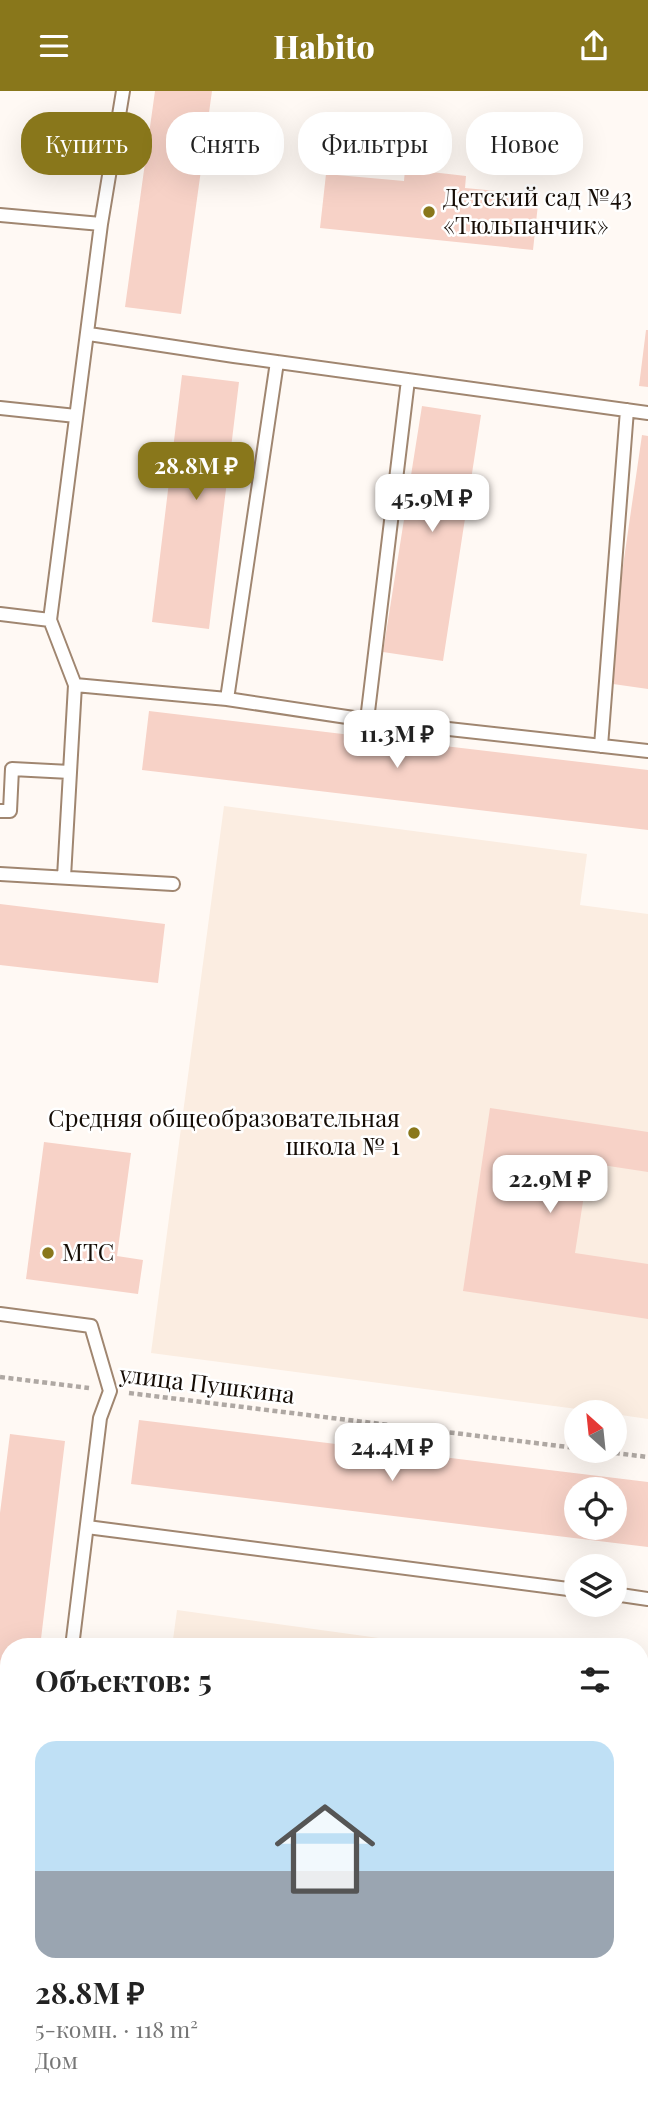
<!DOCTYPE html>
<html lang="ru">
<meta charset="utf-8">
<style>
:root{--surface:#fff;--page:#f2f2f2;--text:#222;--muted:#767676;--line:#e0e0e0;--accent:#89771b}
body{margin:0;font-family:"Playfair Display",serif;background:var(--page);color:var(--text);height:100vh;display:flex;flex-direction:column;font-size:26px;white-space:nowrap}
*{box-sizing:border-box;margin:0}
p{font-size:23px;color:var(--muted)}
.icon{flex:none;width:38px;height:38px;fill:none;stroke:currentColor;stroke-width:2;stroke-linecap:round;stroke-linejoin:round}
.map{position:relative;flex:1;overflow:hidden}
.details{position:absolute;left:0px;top:1547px;width:649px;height:469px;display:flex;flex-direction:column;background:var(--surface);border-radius:28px 28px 0 0;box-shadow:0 7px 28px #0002}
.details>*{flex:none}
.banner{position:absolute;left:21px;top:21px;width:607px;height:63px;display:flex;gap:14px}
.needle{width:46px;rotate:333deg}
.buttons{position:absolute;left:564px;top:1309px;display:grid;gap:14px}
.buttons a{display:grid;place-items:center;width:63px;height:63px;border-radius:50%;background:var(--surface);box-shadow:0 7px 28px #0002;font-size:35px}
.price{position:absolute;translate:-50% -60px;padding:0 16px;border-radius:14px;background:#fff;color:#222;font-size:23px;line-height:46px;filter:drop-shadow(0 2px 4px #0008)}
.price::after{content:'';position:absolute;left:50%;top:42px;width:21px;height:16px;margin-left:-10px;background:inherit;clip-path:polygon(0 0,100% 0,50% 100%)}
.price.active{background:var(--accent);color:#fff}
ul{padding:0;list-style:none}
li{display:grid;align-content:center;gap:14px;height:371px;padding:0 35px}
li+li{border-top:2px solid var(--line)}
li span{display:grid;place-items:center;height:217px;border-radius:21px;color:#555}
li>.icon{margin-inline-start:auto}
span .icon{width:126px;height:126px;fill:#fffc;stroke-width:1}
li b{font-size:30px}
h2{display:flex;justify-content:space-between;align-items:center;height:84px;padding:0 35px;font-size:30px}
.tag{padding:0 24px;border-radius:28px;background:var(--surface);box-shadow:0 7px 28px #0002;font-size:24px;line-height:63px}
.tag.active{background:var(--accent);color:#fff}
header{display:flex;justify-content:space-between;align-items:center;height:91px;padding:0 35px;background:var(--accent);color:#fff;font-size:32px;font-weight:800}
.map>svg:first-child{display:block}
</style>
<header><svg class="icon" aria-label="menu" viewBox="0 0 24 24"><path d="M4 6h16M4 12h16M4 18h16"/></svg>Habito<svg class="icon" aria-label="share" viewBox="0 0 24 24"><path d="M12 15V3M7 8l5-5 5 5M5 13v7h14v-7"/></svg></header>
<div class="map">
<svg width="648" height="2016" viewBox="0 0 648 2016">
<rect width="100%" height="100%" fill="#fff9f4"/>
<path fill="#fbede1" d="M 224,715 L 587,763 L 580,814 L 648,823 L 648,1328 L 614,1323 L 614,1321 L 600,1321 L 151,1262 Z
M 177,1519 L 444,1556 L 172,1556 Z
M 89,2007 L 536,2007 L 534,2016 L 87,2016 Z"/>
<path fill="#f7d2c7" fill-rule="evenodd" d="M 155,0 L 212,0 L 181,223 L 125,216 Z
M 405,78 L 466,85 L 465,97 L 539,104 L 533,159 L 320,137 L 326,83 L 404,90 Z
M 646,239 L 648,239 L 648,296 L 639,295 Z
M 182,284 L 239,291 L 209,538 L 152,531 Z
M 422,315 L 481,324 L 443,570 L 383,561 Z
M 642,344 L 648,345 L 648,598 L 606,592 Z
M 149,620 L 648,679 L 648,739 L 142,679 Z
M 0,813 L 165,833 L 158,892 L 0,874 Z
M 490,1017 L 648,1041 L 648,1081 L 589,1072 L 575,1162 L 648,1173 L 648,1228 L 463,1200 Z
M 44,1051 L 131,1062 L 117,1165 L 143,1169 L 138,1203 L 26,1188 Z
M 139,1329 L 648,1391 L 648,1456 L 131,1393 ZM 576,1398 L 614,1398 L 614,1437 L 576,1437 Z
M 10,1343 L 65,1350 L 40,1556 L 9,1556 L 9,1748 L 0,1747 L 0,1422 Z
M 0,1830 L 9,1831 L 9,1901 L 0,1900 Z"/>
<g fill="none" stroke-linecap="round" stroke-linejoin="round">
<g stroke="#a08670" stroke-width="16">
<path id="lane" d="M 0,124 L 101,133
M 89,243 L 234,265 L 648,322
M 0,317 L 76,325
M 0,523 L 50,529
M 75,594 L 227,608 L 367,629 L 648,660
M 227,608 L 277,271
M 367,629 L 408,289
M 601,655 L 627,319
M 0,720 L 10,720 L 12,678 L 70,681
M 0,783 L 173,793
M 64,786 L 75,594 L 50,529 L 101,133 L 123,0
M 0,1223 L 91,1235 L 110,1300 L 100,1327 L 72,1556
M 87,1436 L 576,1499
M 614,1503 L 648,1508
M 0,1814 L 9,1815
M 640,1906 L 648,1841
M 53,2016 L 54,2007
M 628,2016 L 629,2007"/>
</g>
<path stroke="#afa8a3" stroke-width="4.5" stroke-dasharray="5 3.5" stroke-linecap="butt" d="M 0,1286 L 89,1297
M 129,1302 L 576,1357
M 598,1360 L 648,1366"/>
<use href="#lane" stroke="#fff" stroke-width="12"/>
</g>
<g fill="#89771b" stroke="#fff" stroke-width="2.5">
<circle cx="429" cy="121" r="7"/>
<circle cx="414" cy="1042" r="7"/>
<circle cx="48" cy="1162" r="7"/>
</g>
<g text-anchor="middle" stroke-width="5" stroke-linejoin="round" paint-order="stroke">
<g font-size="24" fill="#150c05" stroke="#fff" text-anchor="start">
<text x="443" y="115">Детский сад №43<tspan x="443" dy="28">«Тюльпанчик»</tspan></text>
<text x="400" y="1036" text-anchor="end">Средняя общеобразовательная<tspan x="400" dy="28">школа № 1</tspan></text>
<text x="62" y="1170">МТС</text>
</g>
<g font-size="24" fill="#150c05" stroke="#fff">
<text transform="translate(207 1294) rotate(7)" y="8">улица Пушкина</text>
</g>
</g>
</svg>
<div class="buttons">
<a><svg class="needle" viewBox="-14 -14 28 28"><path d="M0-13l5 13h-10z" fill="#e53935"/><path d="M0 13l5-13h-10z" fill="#767676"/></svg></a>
<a><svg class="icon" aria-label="locate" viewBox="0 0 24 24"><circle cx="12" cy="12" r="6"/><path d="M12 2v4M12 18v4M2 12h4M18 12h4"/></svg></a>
<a><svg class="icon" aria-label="layers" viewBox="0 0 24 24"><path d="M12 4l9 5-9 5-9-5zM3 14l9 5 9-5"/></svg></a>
</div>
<b class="price active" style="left:196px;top:411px">28.8M ₽</b>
<b class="price" style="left:432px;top:443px">45.9M ₽</b>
<b class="price" style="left:397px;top:679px">11.3M ₽</b>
<b class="price" style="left:550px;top:1124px">22.9M ₽</b>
<b class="price" style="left:392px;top:1392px">24.4M ₽</b>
<div class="banner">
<a class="tag active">Купить</a>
<a class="tag">Снять</a>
<a class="tag">Фильтры</a>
<a class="tag">Новое</a>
</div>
<section class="details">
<h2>Объектов: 5<svg class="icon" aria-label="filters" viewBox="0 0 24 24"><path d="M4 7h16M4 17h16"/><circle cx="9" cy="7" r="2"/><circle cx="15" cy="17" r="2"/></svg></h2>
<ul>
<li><span style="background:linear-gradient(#bfe0f5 60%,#9aa5b1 0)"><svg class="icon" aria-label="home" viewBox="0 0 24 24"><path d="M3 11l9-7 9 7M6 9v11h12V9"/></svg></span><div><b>28.8M ₽</b><p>5-комн. · 118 m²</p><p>Дом</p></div></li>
</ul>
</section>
</div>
